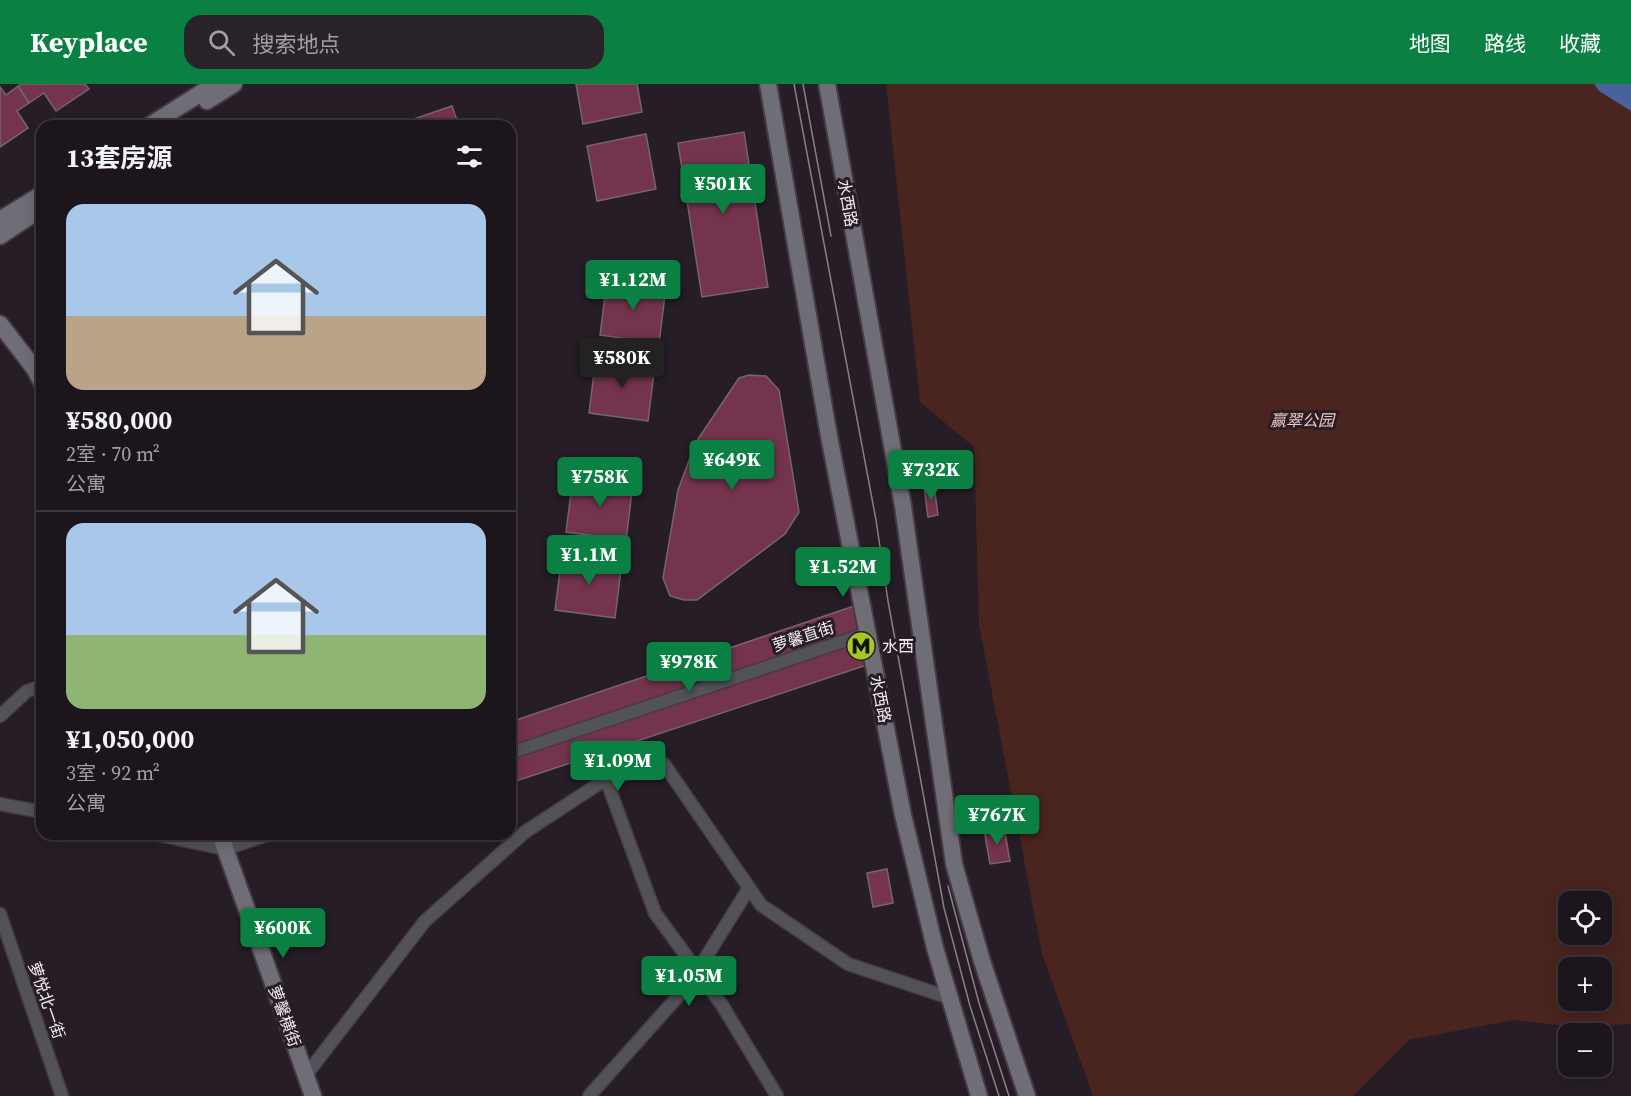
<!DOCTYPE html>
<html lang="zh">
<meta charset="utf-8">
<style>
:root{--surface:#1c161c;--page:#292329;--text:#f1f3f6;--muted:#a09fa3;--line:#3a353b;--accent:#0b8043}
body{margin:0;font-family:"Source Serif 4","Noto Sans SC",serif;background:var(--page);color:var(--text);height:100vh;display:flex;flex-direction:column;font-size:22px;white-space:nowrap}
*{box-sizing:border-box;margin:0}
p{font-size:20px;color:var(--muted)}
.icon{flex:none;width:33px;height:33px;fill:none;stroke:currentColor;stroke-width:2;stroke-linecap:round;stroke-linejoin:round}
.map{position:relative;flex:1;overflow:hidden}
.drawer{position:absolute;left:36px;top:36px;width:480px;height:720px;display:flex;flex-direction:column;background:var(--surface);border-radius:18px;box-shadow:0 3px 15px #0003,0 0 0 2px var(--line)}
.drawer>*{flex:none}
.fabs{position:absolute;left:1558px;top:807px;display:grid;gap:12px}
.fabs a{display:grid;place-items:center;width:54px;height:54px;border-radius:12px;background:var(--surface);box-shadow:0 3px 15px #0003,0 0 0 2px var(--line);font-size:30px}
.price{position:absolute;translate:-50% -51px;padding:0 14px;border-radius:6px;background:var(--accent);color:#fff;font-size:20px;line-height:39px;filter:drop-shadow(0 2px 3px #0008)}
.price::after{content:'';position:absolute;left:50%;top:36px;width:18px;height:14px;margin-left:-9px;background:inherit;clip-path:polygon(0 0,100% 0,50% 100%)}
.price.on{background:#222;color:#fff}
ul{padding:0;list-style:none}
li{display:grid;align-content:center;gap:12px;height:318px;padding:0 30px}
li+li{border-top:2px solid var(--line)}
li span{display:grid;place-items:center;height:186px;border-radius:18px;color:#555}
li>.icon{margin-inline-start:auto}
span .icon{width:108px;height:108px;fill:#fffc;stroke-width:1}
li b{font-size:26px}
h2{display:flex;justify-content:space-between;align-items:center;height:72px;padding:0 30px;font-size:26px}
header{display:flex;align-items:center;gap:36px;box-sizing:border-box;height:84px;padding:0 30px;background:var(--accent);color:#fff}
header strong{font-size:28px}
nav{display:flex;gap:33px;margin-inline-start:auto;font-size:21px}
.search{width:420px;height:54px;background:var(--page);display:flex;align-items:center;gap:15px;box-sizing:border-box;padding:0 21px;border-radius:18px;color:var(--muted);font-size:22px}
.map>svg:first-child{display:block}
</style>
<header>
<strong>Keyplace</strong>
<div class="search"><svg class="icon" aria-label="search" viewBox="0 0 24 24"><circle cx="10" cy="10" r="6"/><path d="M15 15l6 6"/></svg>搜索地点</div>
<nav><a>地图</a><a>路线</a><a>收藏</a></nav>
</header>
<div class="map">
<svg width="1631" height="1012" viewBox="0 0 1631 1012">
<rect width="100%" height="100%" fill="#261d26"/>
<path fill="#4a241e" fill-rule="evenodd" d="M 886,0 L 1631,0 L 1631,940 L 1575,943 L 1513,936 L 1409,956 L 1353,1012 L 1093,1012 L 1042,870 L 979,541 L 974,363 L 920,318 ZM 1569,818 L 1602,818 L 1602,850 L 1569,850 ZM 1569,884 L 1602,884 L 1602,916 L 1569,916 Z"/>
<path fill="#49629b" d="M 1594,0 L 1631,0 L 1631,27 L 1599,7 Z"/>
<path fill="#75344d" stroke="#75666a" stroke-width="1.5" d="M 22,0 L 85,0 L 89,5 L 56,27 L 44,9 L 29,19 L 18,2 Z
M 576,0 L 637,0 L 642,28 L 583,40 Z
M 18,2 L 29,19 L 17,27 L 28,44 L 0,63 L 0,3 L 6,11 Z
M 452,22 L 459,42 L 407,42 L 405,38 Z
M 744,48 L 768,203 L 702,213 L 678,59 Z
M 646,50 L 656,105 L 597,117 L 587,62 Z
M 607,196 L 666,203 L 659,259 L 600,251 Z
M 596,273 L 655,281 L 648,337 L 589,329 Z
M 749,291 L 766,292 L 779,306 L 799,428 L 785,450 L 697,516 L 684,516 L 670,512 L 663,494 L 678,406 L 696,358 L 739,294 Z
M 573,393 L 633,400 L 626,456 L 566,448 Z
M 934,401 L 938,431 L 928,433 L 924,403 Z
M 562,471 L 622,478 L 615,534 L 555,526 Z
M 860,520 L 873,579 L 510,699 L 510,638 Z
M 1004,743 L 1010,777 L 990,780 L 984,746 Z
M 887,785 L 893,819 L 873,823 L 867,789 Z"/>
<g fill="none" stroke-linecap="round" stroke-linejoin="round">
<g stroke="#433a43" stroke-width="15">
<path id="street" d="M 0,632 L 27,607 L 42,602
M 510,669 L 868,549
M 606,695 L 655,829 L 722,921 L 777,1012
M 0,720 L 42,728
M 154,750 L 225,765 L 270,750
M 0,830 L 62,1012
M 306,991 L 425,837 L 525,748 L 606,695 L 664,680 L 761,821 L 848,880 L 950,914
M 589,1012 L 690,899 L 749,804"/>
</g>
<g stroke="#433a43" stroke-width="20">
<path id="secondary" d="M 768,0 L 829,352 L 903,731 L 935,864 L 979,1012
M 827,0 L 903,422 L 954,780 L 982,877 L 1027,1012
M 207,17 L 234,0
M 149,42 L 215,0
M 0,136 L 42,110
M 0,152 L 42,124
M 0,240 L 34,284 L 42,299
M 220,750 L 313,1012"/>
</g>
<use href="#street" stroke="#535258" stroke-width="12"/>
<use href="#secondary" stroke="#6f6d76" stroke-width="16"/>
<path stroke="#888088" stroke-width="1.5" d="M 794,0 L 876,436 L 888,517 L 944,824 L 970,922 L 999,1012
M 803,0 L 831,152
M 948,802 L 979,919 L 1009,1012"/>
</g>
<defs>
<g id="metro-disc" transform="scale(1.5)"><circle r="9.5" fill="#a6c821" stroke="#261d26"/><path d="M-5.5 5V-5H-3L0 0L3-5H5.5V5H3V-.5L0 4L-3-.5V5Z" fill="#111"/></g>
</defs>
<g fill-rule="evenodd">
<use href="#metro-disc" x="861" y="562"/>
</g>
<g text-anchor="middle" stroke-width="6" stroke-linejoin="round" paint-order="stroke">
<g font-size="16" fill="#f3ecf2" stroke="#261d26">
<text transform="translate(848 119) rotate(80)" y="6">水西路</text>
<text transform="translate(803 552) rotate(-18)" y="6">萝馨直街</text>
<text transform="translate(881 615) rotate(79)" y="6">水西路</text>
<text transform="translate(47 916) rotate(71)" y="6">萝悦北一街</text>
<text transform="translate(285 932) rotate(70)" y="6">萝馨横街</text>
</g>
<g font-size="16" font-style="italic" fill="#f2c7c0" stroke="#261d26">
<text x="1302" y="342">赢翠公园</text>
</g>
<g font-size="16" fill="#f3ecf2" stroke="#261d26" text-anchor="start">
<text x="882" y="568">水西</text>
</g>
</g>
</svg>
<div class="fabs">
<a><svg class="icon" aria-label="locate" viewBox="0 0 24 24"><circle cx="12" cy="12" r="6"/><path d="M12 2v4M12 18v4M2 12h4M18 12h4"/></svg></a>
<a>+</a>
<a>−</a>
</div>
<b class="price" style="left:723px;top:131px">¥501K</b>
<b class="price" style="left:633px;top:227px">¥1.12M</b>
<b class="price on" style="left:622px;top:305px">¥580K</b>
<b class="price" style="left:732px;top:407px">¥649K</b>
<b class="price" style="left:931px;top:417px">¥732K</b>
<b class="price" style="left:600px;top:424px">¥758K</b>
<b class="price" style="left:589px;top:502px">¥1.1M</b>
<b class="price" style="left:843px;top:514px">¥1.52M</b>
<b class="price" style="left:689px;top:609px">¥978K</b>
<b class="price" style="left:618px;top:708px">¥1.09M</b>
<b class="price" style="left:997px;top:762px">¥767K</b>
<b class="price" style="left:283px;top:875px">¥600K</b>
<b class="price" style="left:689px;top:923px">¥1.05M</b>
<section class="drawer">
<h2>13套房源<svg class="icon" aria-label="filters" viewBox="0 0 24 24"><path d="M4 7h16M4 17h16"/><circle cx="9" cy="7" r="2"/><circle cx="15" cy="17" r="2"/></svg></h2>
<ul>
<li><span style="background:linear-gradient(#a9c7e8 60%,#b9a48a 0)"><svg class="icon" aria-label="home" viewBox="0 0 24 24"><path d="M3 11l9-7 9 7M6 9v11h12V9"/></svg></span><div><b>¥580,000</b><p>2室 · 70 m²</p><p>公寓</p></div></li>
<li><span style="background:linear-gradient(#a9c7e8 60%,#8fb573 0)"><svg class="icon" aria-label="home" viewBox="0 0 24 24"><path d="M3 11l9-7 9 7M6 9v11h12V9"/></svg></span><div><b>¥1,050,000</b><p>3室 · 92 m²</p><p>公寓</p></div></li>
</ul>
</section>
</div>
